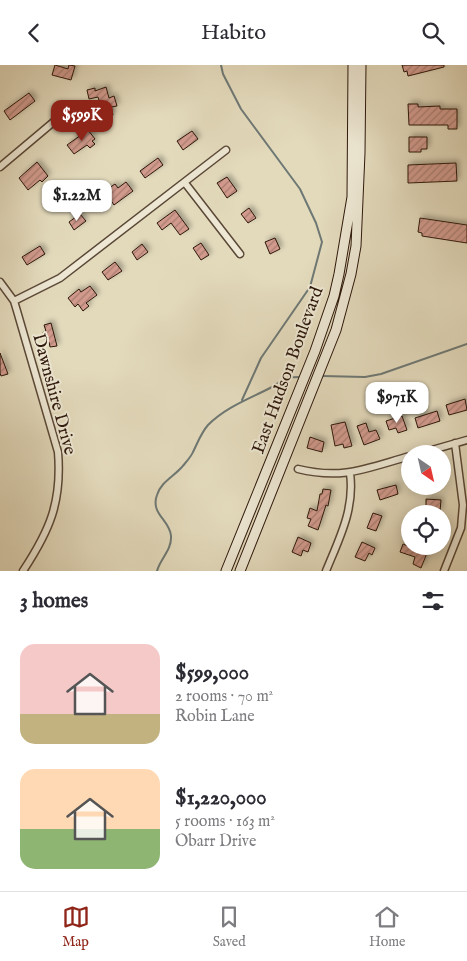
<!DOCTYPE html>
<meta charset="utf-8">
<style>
:root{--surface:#fff;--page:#f7f7f7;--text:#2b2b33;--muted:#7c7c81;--line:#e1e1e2;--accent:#8f2418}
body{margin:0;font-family:"IM FELL English",serif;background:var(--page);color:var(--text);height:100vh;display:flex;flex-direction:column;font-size:19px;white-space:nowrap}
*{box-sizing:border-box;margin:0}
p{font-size:16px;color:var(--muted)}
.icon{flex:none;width:28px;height:28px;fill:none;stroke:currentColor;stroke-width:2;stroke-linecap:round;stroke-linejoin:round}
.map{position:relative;height:506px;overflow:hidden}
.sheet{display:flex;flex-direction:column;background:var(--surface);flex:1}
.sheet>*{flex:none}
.needle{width:32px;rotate:146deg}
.buttons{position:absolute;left:401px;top:380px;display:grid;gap:10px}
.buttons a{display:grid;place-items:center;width:50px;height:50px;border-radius:50%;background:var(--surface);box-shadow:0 2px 12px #0003;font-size:25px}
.price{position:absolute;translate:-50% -42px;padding:0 11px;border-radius:10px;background:#fff;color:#222;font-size:16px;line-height:32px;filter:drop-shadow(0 1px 2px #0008)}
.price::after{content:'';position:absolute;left:50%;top:30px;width:15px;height:11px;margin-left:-8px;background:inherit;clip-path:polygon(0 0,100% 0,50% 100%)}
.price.current{background:var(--accent);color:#fff}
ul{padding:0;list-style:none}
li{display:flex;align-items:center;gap:15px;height:125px;padding:0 20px}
li span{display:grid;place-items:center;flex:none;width:140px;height:100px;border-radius:15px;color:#555}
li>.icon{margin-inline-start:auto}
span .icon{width:60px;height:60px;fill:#fffc;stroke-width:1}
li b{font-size:21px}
h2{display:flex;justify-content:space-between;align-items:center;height:60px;padding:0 20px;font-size:21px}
header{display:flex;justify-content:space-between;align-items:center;height:65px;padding:0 20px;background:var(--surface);font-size:22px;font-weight:600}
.dock{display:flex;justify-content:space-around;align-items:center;height:70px;border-top:1px solid var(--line);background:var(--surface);font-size:14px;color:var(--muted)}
.dock a{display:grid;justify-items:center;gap:2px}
.dock .current{color:var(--accent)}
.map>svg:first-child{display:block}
</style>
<header><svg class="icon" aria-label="back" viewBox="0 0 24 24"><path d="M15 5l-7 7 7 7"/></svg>Habito<svg class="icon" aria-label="search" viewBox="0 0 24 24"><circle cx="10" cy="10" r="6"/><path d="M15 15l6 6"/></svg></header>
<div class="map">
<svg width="467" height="506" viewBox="0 0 467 506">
<defs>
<pattern id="building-hatch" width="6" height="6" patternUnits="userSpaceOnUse" patternTransform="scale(1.25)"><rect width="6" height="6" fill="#d19a8d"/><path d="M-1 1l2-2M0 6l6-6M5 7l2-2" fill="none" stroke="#aa7d71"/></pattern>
<filter id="shadow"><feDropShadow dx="3" dy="-3" stdDeviation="2.5" flood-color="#0004"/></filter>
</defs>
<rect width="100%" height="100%" fill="#e3dabc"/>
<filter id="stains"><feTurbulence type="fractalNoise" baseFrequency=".004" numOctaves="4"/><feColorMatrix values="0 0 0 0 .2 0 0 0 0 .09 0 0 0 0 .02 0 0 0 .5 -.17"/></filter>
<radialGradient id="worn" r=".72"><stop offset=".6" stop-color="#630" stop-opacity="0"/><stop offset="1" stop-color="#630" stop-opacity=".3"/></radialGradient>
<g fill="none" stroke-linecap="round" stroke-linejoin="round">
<path stroke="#6e7874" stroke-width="2" d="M 221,0 L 223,9 L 241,44 L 300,124 L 316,158 L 322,177 L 310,222 L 261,293 L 242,335
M 322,311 L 365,312 L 381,309 L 467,279
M 157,506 C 160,494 172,485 171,471 C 170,455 150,449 157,430 C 161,417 173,412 182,402 C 186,397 191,392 193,387 C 198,377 201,368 208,360 C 226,342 249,334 270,323 C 276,320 281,315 287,313 C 292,312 297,312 302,312"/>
</g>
<path fill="url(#building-hatch)" stroke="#2d170b" filter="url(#shadow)" d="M 55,0 L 68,4 L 69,0 L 75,1 L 71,15 L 52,10 Z
M 402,0 L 444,0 L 444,2 L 408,11 L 407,6 L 404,7 Z
M 106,22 L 109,33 L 114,31 L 117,41 L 111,42 L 113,50 L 104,53 L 98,32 L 89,34 L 87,25 L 95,23 L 95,26 Z
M 29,28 L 35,36 L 10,55 L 4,46 Z
M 408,39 L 418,39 L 418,42 L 440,41 L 440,44 L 457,44 L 457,64 L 448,64 L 448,60 L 409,60 Z
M 88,65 L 95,74 L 92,76 L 95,79 L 90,83 L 87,80 L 74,89 L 67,80 Z
M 192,66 L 198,74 L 183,85 L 177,76 Z
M 409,72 L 427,72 L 427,84 L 421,84 L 421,87 L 409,87 Z
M 158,93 L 163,100 L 145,113 L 140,106 Z
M 37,97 L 48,111 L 42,117 L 40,115 L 28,125 L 19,113 Z
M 456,98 L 457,116 L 408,118 L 408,100 Z
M 227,112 L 237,126 L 227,133 L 217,118 Z
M 126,117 L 133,126 L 114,140 L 110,134 L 105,138 L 99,130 L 115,119 L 118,123 Z
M 249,143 L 256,153 L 248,158 L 241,149 Z
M 175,145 L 189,164 L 180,170 L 171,158 L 162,165 L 157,158 Z
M 80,149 L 86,156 L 74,165 L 69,157 Z
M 420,153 L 467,160 L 467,178 L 422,171 L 422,168 L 418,167 Z
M 275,173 L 280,184 L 270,189 L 265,177 Z
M 201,178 L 209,190 L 201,195 L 193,183 Z
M 142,179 L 148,187 L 137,195 L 132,187 Z
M 40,181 L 45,189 L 27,200 L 22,192 Z
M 115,197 L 122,206 L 108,215 L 102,207 Z
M 90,221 L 97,230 L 86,238 L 89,241 L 83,246 L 78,239 L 75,242 L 68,233 L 79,224 L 81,227 Z
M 51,258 L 57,281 L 50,282 L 49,277 L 46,277 L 43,267 L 46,266 L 44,260 Z
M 0,288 L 8,309 L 1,311 L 0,308 Z
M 465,334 L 467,345 L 449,350 L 446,340 Z
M 437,346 L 440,356 L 418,363 L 415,353 Z
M 402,351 L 407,365 L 398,368 L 396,363 L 389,365 L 386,356 Z
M 345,357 L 352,381 L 344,383 L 343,379 L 335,381 L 331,360 Z
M 366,358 L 369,367 L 376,365 L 380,374 L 364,380 L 357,361 Z
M 310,372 L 324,377 L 322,387 L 307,383 Z
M 396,420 L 398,429 L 380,435 L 377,425 Z
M 323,424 L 331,425 L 328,441 L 326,440 L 318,465 L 308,461 L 311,454 L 307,453 L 310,443 L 317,446 L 320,429 L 322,429 Z
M 426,434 L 441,435 L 440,446 L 426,445 Z
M 373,448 L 382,451 L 376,466 L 367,463 Z
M 298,472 L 311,478 L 308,487 L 303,485 L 301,491 L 292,487 Z
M 362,477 L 375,483 L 372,490 L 369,488 L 365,496 L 355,492 Z
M 403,479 L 427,488 L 421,503 L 413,499 L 415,492 L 400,487 Z"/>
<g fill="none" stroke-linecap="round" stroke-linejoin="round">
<g stroke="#5a4837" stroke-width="9">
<path id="street" d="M 0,102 L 57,54
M 185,118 L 240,189
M 0,217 L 14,236 L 17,246 L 58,387 C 62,437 50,465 23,506
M 14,236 L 60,213 L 226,85
M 418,389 L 467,375
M 298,404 C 343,415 367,403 410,391
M 326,506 C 339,474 355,444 350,408
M 444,506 L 461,463 L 463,440 L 455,378"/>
</g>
<g stroke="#2d170b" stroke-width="11">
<path id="secondary" d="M 226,506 L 315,286 L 334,231 L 339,209 L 352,132 L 353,0
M 240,506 L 336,265 L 351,209 L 356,181 L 360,88 L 361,0"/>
</g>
<use href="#street" stroke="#ede7d3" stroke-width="6"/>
<use href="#secondary" stroke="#ede7d3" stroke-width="9"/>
</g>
<g text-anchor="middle" stroke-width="4" stroke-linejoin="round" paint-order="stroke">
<g font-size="18" fill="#2d170b" stroke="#ede7d3">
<text transform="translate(287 305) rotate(-70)" y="6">East Hudson Boulevard</text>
<text transform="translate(55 329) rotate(75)" y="6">Dawnshire Drive</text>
</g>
</g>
<rect width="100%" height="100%" filter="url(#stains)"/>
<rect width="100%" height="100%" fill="url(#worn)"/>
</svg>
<div class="buttons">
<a><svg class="needle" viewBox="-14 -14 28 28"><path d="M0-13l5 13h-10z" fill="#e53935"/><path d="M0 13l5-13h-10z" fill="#7c7c81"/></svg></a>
<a><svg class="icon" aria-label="locate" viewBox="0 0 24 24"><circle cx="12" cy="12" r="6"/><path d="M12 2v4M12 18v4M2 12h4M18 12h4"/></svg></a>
</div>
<b class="price current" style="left:82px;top:77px">$599K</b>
<b class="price" style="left:77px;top:157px">$1.22M</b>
<b class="price" style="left:397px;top:359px">$971K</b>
</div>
<section class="sheet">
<h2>3 homes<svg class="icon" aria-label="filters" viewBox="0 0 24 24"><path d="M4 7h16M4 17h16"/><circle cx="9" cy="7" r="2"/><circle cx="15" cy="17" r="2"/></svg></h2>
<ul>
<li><span style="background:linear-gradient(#f6c9c9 70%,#c2b280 0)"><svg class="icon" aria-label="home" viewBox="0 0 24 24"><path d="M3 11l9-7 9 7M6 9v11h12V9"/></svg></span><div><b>$599,000</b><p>2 rooms · 70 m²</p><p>Robin Lane</p></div></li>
<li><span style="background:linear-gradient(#ffd9b3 60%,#8fb573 0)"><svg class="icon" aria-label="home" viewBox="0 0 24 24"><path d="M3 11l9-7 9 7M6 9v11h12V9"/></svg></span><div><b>$1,220,000</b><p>5 rooms · 163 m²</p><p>Obarr Drive</p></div></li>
</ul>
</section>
<nav class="dock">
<a class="current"><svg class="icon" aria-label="map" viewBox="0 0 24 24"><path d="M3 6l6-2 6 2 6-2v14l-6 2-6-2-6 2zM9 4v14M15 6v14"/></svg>Map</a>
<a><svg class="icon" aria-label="saved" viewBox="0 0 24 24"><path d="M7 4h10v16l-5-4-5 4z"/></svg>Saved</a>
<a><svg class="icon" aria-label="home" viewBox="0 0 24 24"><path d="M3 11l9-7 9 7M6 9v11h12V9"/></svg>Home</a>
</nav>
